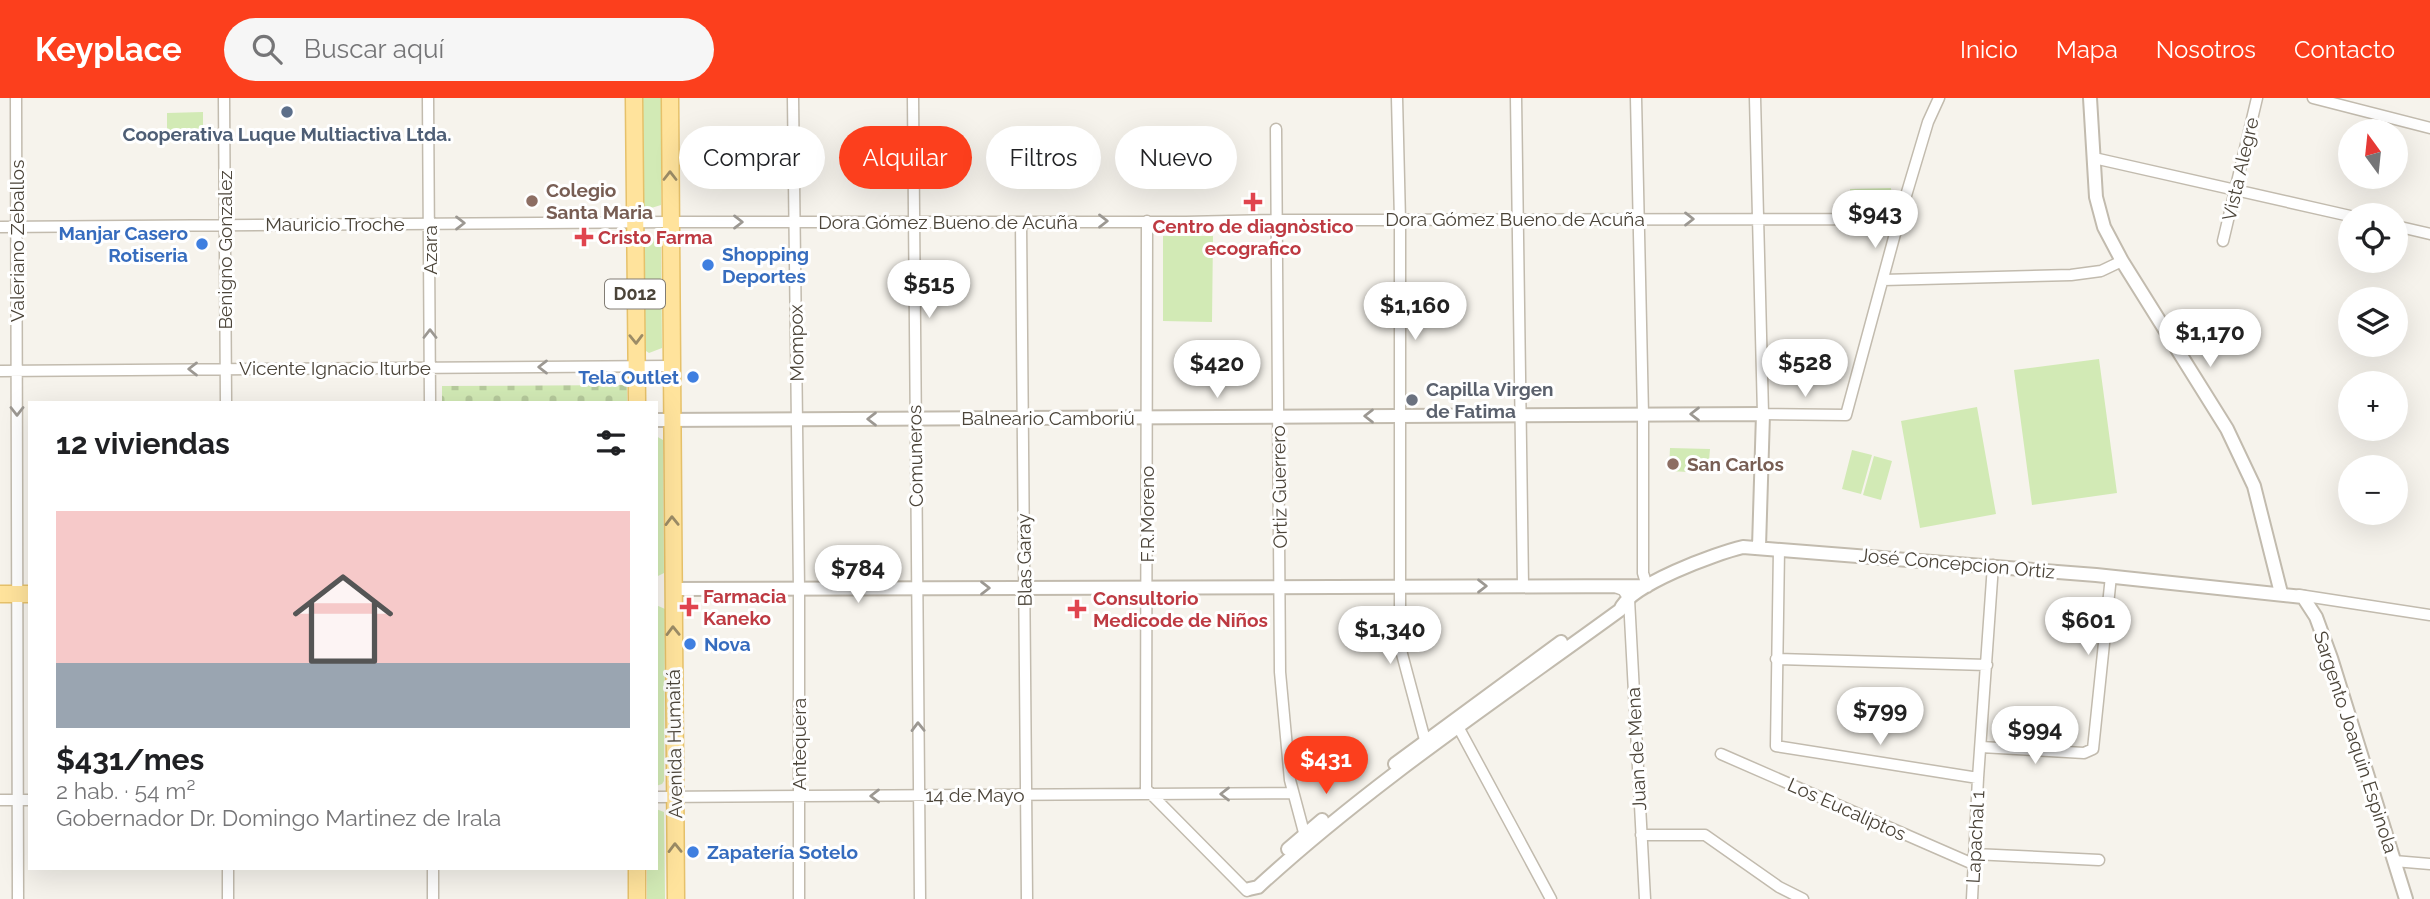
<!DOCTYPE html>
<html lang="es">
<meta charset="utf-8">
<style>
:root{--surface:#fff;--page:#f6f6f6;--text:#202124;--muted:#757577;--accent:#fc3f1d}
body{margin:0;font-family:Raleway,sans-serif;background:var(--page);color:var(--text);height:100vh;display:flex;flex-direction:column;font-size:26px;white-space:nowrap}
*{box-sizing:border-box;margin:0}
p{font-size:23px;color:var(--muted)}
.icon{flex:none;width:38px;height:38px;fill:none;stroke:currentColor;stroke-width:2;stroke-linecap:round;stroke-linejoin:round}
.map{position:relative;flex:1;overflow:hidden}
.panel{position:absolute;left:28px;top:303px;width:630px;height:469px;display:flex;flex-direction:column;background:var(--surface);border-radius:0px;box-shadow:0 7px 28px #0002}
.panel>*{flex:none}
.hud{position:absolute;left:679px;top:28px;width:665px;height:63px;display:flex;gap:14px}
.needle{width:46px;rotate:345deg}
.buttons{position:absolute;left:2338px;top:21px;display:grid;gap:14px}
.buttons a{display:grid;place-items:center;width:70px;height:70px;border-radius:50%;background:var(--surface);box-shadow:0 7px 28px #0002;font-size:35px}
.price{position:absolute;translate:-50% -60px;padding:0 16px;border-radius:24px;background:#fff;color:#222;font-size:23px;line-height:46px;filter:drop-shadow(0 2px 4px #0008)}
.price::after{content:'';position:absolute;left:50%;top:42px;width:21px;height:16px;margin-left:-10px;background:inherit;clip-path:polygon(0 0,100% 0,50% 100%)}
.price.active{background:var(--accent);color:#fff}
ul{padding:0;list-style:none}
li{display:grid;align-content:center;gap:14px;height:371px;padding:0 28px}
li span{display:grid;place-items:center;height:217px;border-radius:0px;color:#555}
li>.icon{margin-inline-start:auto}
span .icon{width:126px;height:126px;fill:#fffc;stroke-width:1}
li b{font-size:30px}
h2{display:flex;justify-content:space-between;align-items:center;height:84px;padding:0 28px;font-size:30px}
.chip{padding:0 24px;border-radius:32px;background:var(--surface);box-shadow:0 7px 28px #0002;font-size:24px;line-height:63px}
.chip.active{background:var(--accent);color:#fff}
header{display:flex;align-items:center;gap:42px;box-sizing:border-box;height:98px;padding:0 35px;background:var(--accent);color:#fff}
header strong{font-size:33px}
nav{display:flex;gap:38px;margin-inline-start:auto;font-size:24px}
.search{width:490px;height:63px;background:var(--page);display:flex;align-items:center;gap:18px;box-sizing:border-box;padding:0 24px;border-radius:38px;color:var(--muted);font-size:26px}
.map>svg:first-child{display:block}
</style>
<header>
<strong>Keyplace</strong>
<div class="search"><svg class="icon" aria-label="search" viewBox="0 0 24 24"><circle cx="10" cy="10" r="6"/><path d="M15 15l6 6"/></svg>Buscar aquí</div>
<nav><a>Inicio</a><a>Mapa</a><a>Nosotros</a><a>Contacto</a></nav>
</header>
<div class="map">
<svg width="2430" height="801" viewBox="0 0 2430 801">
<defs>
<pattern id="cemetery-stones" width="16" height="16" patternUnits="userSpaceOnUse" patternTransform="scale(1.75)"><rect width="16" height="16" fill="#d2eab5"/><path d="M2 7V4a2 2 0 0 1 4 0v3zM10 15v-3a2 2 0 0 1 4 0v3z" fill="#b6ca9c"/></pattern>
</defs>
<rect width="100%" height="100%" fill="#f6f3ec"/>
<path fill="url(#cemetery-stones)" d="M 627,287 L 627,304 L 442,304 L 442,288 Z"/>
<path fill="#d2eab5" d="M 643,0 L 661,0 L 661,107 L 648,111 L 642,108 Z
M 203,14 L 203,33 L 167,33 L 167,15 Z
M 1891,90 L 1892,111 L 1851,113 L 1850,91 Z
M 1163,138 L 1213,138 L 1212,224 L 1163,223 Z
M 657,140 L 661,144 L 662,250 L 649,255 L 643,251 L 643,145 L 648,141 Z
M 2099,261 L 2117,395 L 2032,407 L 2014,272 Z
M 1977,309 L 1996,416 L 1920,430 L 1901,323 Z
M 656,338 L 663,342 L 664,475 L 656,479 Z
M 1670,350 L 1710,351 L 1708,375 L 1669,373 Z
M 1852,352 L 1872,357 L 1861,396 L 1842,391 Z
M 1874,358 L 1892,363 L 1881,402 L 1863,397 Z
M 656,507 L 665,511 L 664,683 L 662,686 L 656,688 Z
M 656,711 L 664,714 L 665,801 L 647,801 L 647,770 L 656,770 Z"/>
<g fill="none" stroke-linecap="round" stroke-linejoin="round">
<g stroke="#c2bbae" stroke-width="13">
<path id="minor" d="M 16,0 L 18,801
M 224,0 L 226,304
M 428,0 L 430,304
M 793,0 L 799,490 L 799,801
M 913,0 L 920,801
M 1397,0 L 1400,122 L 1400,539 L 1402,556 L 1425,642
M 1516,0 L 1523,487
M 1636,0 L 1643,316 L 1643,475 L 1647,488
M 1755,0 L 1763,316 L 1846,317 L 1899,121 L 1928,24 L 1939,0
M 2313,0 L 2430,30
M 1276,31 L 1280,574 L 1290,682 L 1306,742
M 2094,60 L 2350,118
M 1147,123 L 1146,691 L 1247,793
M 1021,124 L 1027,801
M 2396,128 L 2430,136
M 0,129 L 670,124 L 1186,124 L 1276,122 L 1899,121
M 2223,143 L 2257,0
M 1883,182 L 2071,177 L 2101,173 L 2122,163
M 0,273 L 670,268
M 1779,451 L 1776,648 L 1978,680
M 1613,488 L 1623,492 L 1629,501 L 1645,801
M 2299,497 L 2430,517
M 1776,561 L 1987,567
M 1455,623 L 1551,801
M 1981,649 L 2084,655 L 2093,651 L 2111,478
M 1721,656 L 1973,766
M 656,699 L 1293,695
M 0,702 L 30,702
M 1641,737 L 1705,737 L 1779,789 L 1803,801
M 1974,756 L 2099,762
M 2394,763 L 2430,766
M 228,770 L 228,801
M 433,770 L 433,801
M 1972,801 L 1978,680 L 1993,467"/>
</g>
<g stroke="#c2bbae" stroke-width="16">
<path id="tertiary" d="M 2090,0 L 2096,99 L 2104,129 L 2122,163 L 2227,331 L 2254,388 L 2281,495
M 656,322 L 1763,316 L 1759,449
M 673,491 L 1647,488
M 1395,666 L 1561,544
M 1288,751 L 1322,722
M 1249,791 L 1258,789 C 1370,686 1498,601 1620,512 C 1629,487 1717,455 1743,449 L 2096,477 L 2303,499 L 2316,519 L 2331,560 L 2406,801"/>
</g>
<g stroke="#e6c16a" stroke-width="19">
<path id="primary" d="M 634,0 L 637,304
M 670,0 L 676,801
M 0,496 L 30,496
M 637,770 L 637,801"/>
</g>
<use href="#minor" stroke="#fff" stroke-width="10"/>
<use href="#tertiary" stroke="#fff" stroke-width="12"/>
<use href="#primary" stroke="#ffe39c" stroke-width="16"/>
</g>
<defs><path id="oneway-chevron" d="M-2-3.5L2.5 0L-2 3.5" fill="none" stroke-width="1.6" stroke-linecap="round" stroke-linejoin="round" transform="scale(1.75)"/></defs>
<g stroke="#9c8c66">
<use href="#oneway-chevron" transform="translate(670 78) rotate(-90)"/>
<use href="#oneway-chevron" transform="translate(636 241) rotate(89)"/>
<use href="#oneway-chevron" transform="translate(672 423) rotate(-91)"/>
<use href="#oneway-chevron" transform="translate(673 533) rotate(-91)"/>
<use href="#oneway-chevron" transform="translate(675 750) rotate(-91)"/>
</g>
<g stroke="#9c9892">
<use href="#oneway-chevron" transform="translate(1689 121)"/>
<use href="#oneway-chevron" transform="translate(1103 123)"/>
<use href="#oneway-chevron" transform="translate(738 124)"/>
<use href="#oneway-chevron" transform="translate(460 125)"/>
<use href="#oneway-chevron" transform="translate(430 236) rotate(-90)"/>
<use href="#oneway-chevron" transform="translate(543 269) rotate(180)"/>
<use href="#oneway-chevron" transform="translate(193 271) rotate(180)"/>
<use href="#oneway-chevron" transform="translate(17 313) rotate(90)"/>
<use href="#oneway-chevron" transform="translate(1695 316) rotate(180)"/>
<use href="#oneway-chevron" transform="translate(1369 318) rotate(180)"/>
<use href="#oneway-chevron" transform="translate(872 321) rotate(180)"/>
<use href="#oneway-chevron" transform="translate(1482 488)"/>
<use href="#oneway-chevron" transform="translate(985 490)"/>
<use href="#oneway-chevron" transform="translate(918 629) rotate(-91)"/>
<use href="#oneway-chevron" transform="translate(1225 696) rotate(180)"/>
<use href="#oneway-chevron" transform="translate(875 698) rotate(180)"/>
</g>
<circle fill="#5c6f8a" stroke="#fff" stroke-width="2.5" cx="287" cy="14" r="7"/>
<g fill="#8d6e63" stroke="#fff" stroke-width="2.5">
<circle cx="532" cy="103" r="7"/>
<circle cx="1673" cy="366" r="7"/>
</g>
<g fill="#e0444e" stroke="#fff" stroke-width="2.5">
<path d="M1249.5 93.5h7v7h7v7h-7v7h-7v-7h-7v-7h7z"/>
<path d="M580.5 128.5h7v7h7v7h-7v7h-7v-7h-7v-7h7z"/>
<path d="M685.5 498.5h7v7h7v7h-7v7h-7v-7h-7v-7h7z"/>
<path d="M1073.5 500.5h7v7h7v7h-7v7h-7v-7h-7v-7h7z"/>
</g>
<g fill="#3f7fe0" stroke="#fff" stroke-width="2.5">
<circle cx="202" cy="146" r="7"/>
<circle cx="708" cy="167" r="7"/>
<circle cx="693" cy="279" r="7"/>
<circle cx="690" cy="546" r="7"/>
<circle cx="693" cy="754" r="7"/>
</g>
<circle fill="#6b7280" stroke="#fff" stroke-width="2.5" cx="1412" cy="302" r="7"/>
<g text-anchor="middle" stroke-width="6" stroke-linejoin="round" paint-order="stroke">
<rect fill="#fff" stroke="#817c74" stroke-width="2" x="605" y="181.5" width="60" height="29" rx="5"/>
<g font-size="18" font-weight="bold" fill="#4b4439">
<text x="635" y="202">D012</text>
</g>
<g font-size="19" font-weight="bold" fill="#4e5e75" stroke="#fff">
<text x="287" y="43">Cooperativa Luque Multiactiva Ltda.</text>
</g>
<g font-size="19" fill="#4b4439" stroke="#fff">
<text transform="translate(2240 71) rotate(-77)" y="7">Vista Alegre</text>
<text x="1515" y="128">Dora Gómez Bueno de Acuña</text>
<text x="948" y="131">Dora Gómez Bueno de Acuña</text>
<text x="335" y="133">Mauricio Troche</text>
<text transform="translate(17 143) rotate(-90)" y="7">Valeriano Zeballos</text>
<text transform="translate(225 152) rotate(-90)" y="7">Benigno Gonzalez</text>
<text transform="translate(430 152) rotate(-90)" y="7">Azara</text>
<text transform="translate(796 245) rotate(-91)" y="7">Mompox</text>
<text x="335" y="277">Vicente Ignacio Iturbe</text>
<text x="1048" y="327">Balneario Camboriú</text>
<text transform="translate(915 358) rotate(-91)" y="7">Comuneros</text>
<text transform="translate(1279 389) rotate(-91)" y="7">Ortiz Guerrero</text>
<text transform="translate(1147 416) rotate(-90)" y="7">F.R.Moreno</text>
<text transform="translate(1024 462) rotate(-91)" y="7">Blas Garay</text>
<text transform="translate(1957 465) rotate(5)" y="7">José Concepcion Ortiz</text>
<text transform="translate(2356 644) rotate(72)" y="7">Sargento Joaquin Espinola</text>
<text transform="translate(674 646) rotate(-91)" y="7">Avenida Humaitá</text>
<text transform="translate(799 646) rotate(-90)" y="7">Antequera</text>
<text transform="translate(1636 651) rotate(-93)" y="7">Juan de Mena</text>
<text x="975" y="704">14 de Mayo</text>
<text transform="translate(1847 711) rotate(24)" y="7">Los Eucaliptos</text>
<text transform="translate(1975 739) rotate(-87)" y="7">Lapachal 1</text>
</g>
<g font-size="19" font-weight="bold" fill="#785e54" stroke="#fff" text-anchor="start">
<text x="546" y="99">Colegio<tspan x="546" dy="22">Santa Maria</tspan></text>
<text x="1687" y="373">San Carlos</text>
</g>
<g font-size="19" font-weight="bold" fill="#be3a42" stroke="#fff" text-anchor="start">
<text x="1253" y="135" text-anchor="middle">Centro de diagnòstico<tspan x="1253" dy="22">ecografico</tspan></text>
<text x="598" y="146">Cristo Farma</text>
<text x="703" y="505">Farmacia<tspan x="703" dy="22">Kaneko</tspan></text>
<text x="1093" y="507">Consultorio<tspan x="1093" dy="22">Medicode de Niños</tspan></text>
</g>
<g font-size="19" font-weight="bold" fill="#366cbe" stroke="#fff" text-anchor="start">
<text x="188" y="142" text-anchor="end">Manjar Casero<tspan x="188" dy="22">Rotiseria</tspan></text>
<text x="722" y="163">Shopping<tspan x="722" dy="22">Deportes</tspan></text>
<text x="679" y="286" text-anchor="end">Tela Outlet</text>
<text x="704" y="553">Nova</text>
<text x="707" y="761">Zapatería Sotelo</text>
</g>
<g font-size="19" font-weight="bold" fill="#5b616d" stroke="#fff" text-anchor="start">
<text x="1426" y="298">Capilla Virgen<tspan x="1426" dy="22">de Fatima</tspan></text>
</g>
</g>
</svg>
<div class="buttons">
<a><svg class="needle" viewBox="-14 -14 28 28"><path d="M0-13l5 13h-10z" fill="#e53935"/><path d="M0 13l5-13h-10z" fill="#757577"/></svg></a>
<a><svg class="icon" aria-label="locate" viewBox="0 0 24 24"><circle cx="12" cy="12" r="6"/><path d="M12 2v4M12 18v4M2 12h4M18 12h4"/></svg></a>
<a><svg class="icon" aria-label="layers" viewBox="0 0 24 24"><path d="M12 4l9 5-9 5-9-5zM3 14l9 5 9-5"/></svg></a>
<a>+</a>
<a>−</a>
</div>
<b class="price" style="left:1875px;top:152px">$943</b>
<b class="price" style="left:929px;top:222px">$515</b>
<b class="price" style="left:1415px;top:244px">$1,160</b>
<b class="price" style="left:2210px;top:271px">$1,170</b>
<b class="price" style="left:1805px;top:301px">$528</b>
<b class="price" style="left:1217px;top:302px">$420</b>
<b class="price" style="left:858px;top:507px">$784</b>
<b class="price" style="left:2088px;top:559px">$601</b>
<b class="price" style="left:1390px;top:568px">$1,340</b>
<b class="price" style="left:1880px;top:649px">$799</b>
<b class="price" style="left:2035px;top:668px">$994</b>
<b class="price active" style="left:1326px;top:698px">$431</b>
<div class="hud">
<a class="chip">Comprar</a>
<a class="chip active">Alquilar</a>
<a class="chip">Filtros</a>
<a class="chip">Nuevo</a>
</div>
<section class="panel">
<h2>12 viviendas<svg class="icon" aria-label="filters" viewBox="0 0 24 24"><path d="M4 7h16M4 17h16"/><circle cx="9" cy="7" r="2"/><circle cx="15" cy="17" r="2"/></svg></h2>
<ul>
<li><span style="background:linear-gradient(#f6c9c9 70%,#9aa5b1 0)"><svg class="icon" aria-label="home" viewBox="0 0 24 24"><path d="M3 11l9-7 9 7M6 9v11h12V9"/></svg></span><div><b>$431/mes</b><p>2 hab. · 54 m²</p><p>Gobernador Dr. Domingo Martinez de Irala</p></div></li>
</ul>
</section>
</div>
